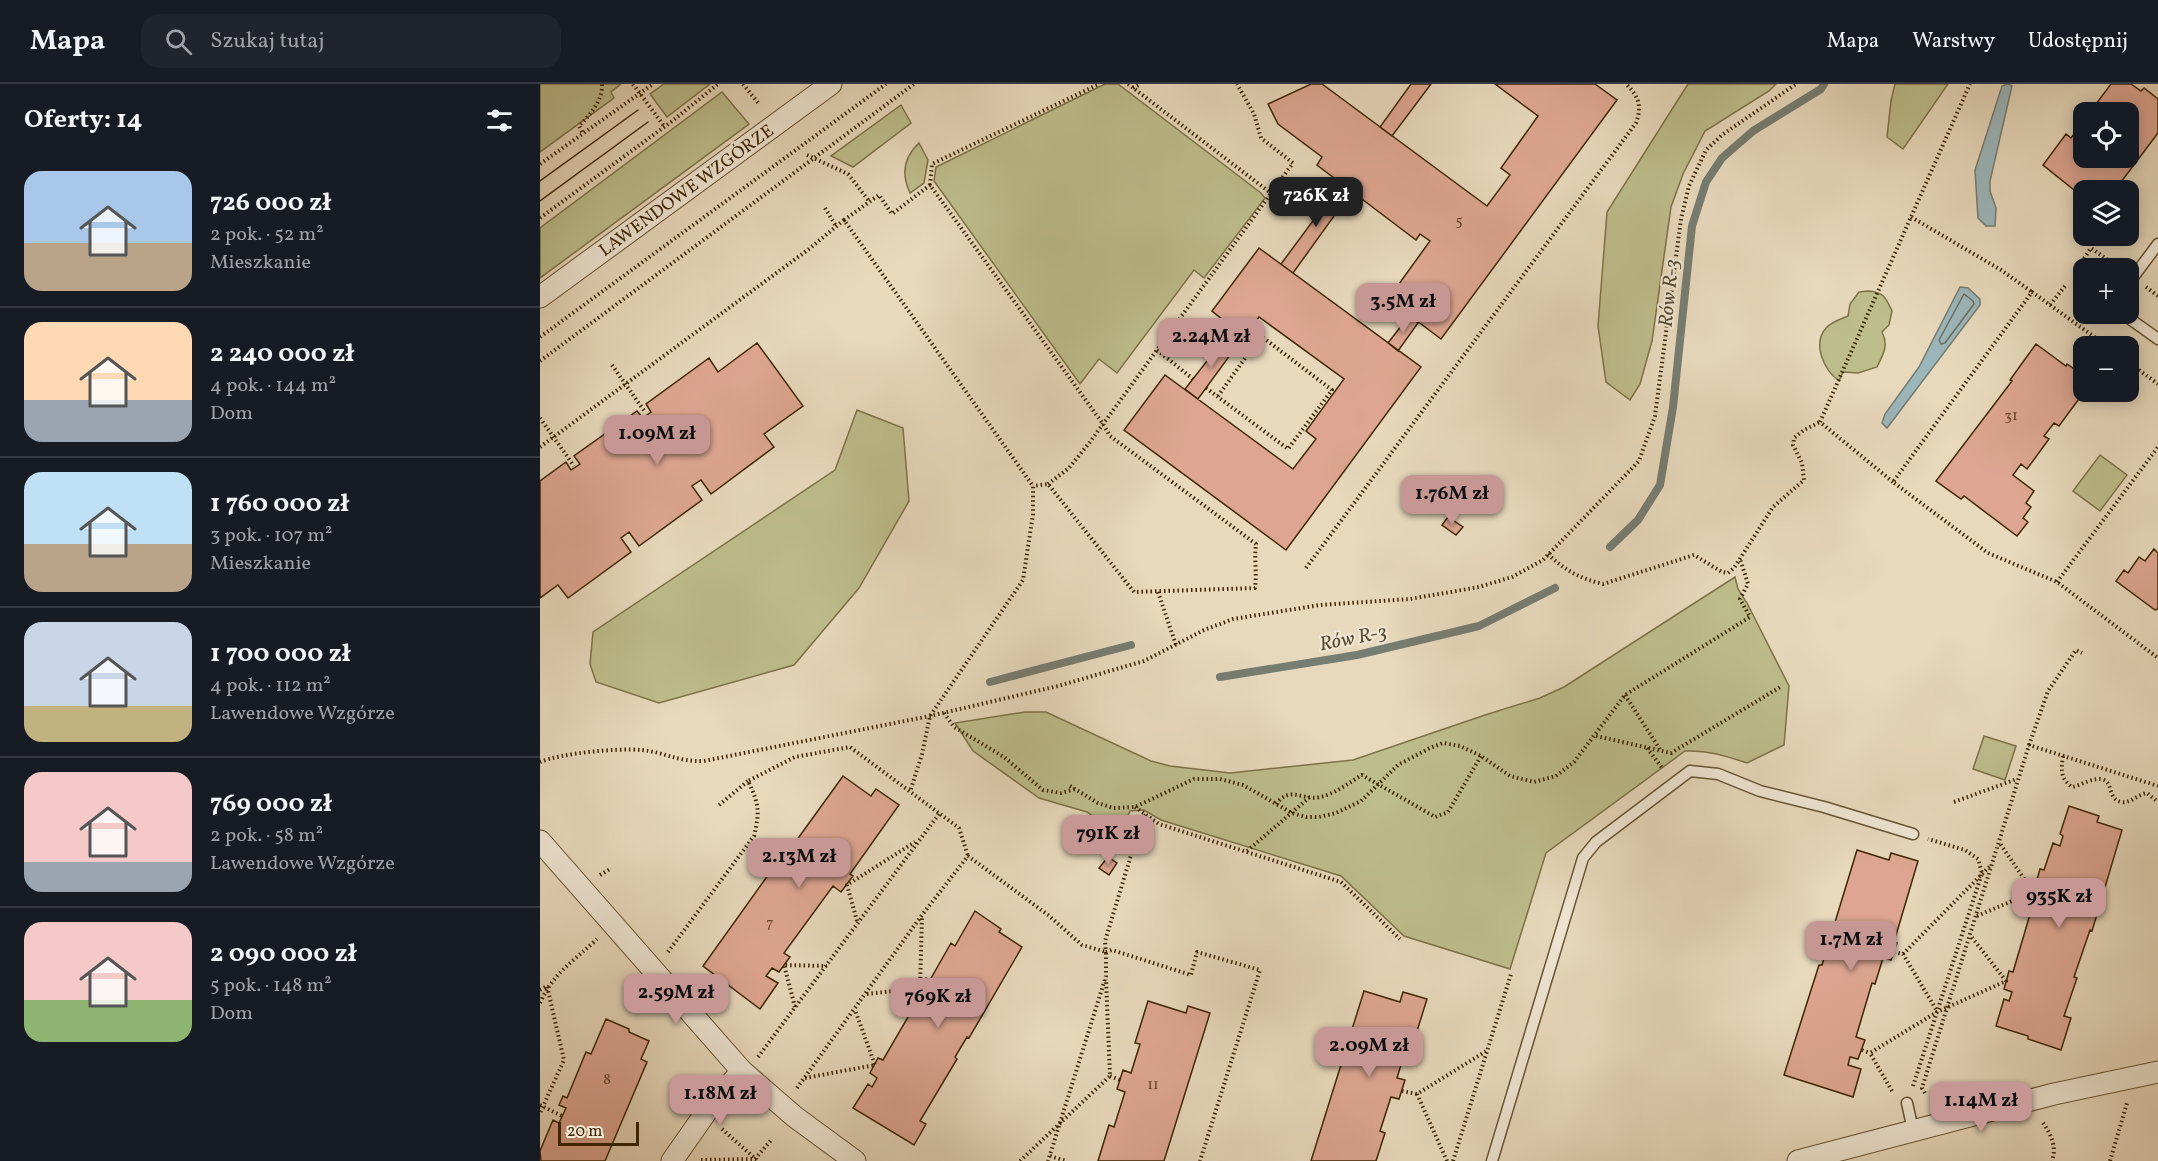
<!DOCTYPE html>
<html lang="pl">
<meta charset="utf-8">
<style>
:root{--surface:#171b24;--page:#20242c;--text:#f1f3f6;--muted:#9ea1a6;--line:#363941;--accent:#c59692}
body{margin:0;font-family:Vollkorn,serif;background:var(--page);color:var(--text);height:100vh;display:flex;flex-direction:column;font-size:22px;white-space:nowrap}
*{box-sizing:border-box;margin:0}
p{font-size:20px;color:var(--muted)}
.icon{flex:none;width:33px;height:33px;fill:none;stroke:currentColor;stroke-width:2;stroke-linecap:round;stroke-linejoin:round}
.map{position:relative;flex:1;overflow:hidden}
.details{display:flex;flex-direction:column;background:var(--surface);width:540px}
.details>*{flex:none}
.tools{position:absolute;left:1533px;top:18px;display:grid;gap:12px}
.tools a{display:grid;place-items:center;width:66px;height:66px;border-radius:12px;background:var(--surface);box-shadow:0 3px 15px #0003;font-size:30px}
.scale{position:absolute;left:18px;bottom:15px;width:81px;box-sizing:border-box;padding-left:6px;border:3px solid #3e2603;border-top:0;font-size:16px;line-height:21px;white-space:nowrap;color:#3e2603;-webkit-text-stroke:4px #f0e6d4;paint-order:stroke}
.price{position:absolute;translate:-50% -51px;padding:0 14px;border-radius:12px;background:var(--accent);color:#111;font-size:20px;line-height:39px;filter:drop-shadow(0 2px 3px #0008)}
.price::after{content:'';position:absolute;left:50%;top:36px;width:18px;height:14px;margin-left:-9px;background:inherit;clip-path:polygon(0 0,100% 0,50% 100%)}
.price.on{background:#222;color:#fff}
ul{padding:0;list-style:none}
li{display:flex;align-items:center;gap:18px;height:150px;padding:0 24px}
li+li{border-top:2px solid var(--line)}
li span{display:grid;place-items:center;flex:none;width:168px;height:120px;border-radius:18px;color:#555}
li>.icon{margin-inline-start:auto}
span .icon{width:72px;height:72px;fill:#fffc;stroke-width:1}
li b{font-size:26px}
h2{display:flex;justify-content:space-between;align-items:center;height:72px;padding:0 24px;font-size:26px}
header{display:flex;align-items:center;gap:36px;box-sizing:border-box;height:84px;padding:0 30px;background:var(--surface);border-bottom:2px solid var(--line)}
header strong{font-size:28px}
nav{display:flex;gap:33px;margin-inline-start:auto;font-size:21px}
.search{width:420px;height:54px;background:var(--page);display:flex;align-items:center;gap:15px;box-sizing:border-box;padding:0 21px;border-radius:18px;color:var(--muted);font-size:22px}
main{display:flex;flex:1;min-height:0}
.map>svg:first-child{display:block}
</style>
<header>
<strong>Mapa</strong>
<div class="search"><svg class="icon" aria-label="search" viewBox="0 0 24 24"><circle cx="10" cy="10" r="6"/><path d="M15 15l6 6"/></svg>Szukaj tutaj</div>
<nav><a>Mapa</a><a>Warstwy</a><a>Udostępnij</a></nav>
</header>
<main>
<section class="details">
<h2>Oferty: 14<svg class="icon" aria-label="filters" viewBox="0 0 24 24"><path d="M4 7h16M4 17h16"/><circle cx="9" cy="7" r="2"/><circle cx="15" cy="17" r="2"/></svg></h2>
<ul>
<li><span style="background:linear-gradient(#a9c7e8 60%,#b9a48a 0)"><svg class="icon" aria-label="home" viewBox="0 0 24 24"><path d="M3 11l9-7 9 7M6 9v11h12V9"/></svg></span><div><b>726 000 zł</b><p>2 pok. · 52 m²</p><p>Mieszkanie</p></div></li>
<li><span style="background:linear-gradient(#ffd9b3 65%,#9aa5b1 0)"><svg class="icon" aria-label="home" viewBox="0 0 24 24"><path d="M3 11l9-7 9 7M6 9v11h12V9"/></svg></span><div><b>2 240 000 zł</b><p>4 pok. · 144 m²</p><p>Dom</p></div></li>
<li><span style="background:linear-gradient(#bfe0f5 60%,#b9a48a 0)"><svg class="icon" aria-label="home" viewBox="0 0 24 24"><path d="M3 11l9-7 9 7M6 9v11h12V9"/></svg></span><div><b>1 760 000 zł</b><p>3 pok. · 107 m²</p><p>Mieszkanie</p></div></li>
<li><span style="background:linear-gradient(#c9d6e8 70%,#c2b280 0)"><svg class="icon" aria-label="home" viewBox="0 0 24 24"><path d="M3 11l9-7 9 7M6 9v11h12V9"/></svg></span><div><b>1 700 000 zł</b><p>4 pok. · 112 m²</p><p>Lawendowe Wzgórze</p></div></li>
<li><span style="background:linear-gradient(#f6c9c9 75%,#9aa5b1 0)"><svg class="icon" aria-label="home" viewBox="0 0 24 24"><path d="M3 11l9-7 9 7M6 9v11h12V9"/></svg></span><div><b>769 000 zł</b><p>2 pok. · 58 m²</p><p>Lawendowe Wzgórze</p></div></li>
<li><span style="background:linear-gradient(#f6c9c9 65%,#8fb573 0)"><svg class="icon" aria-label="home" viewBox="0 0 24 24"><path d="M3 11l9-7 9 7M6 9v11h12V9"/></svg></span><div><b>2 090 000 zł</b><p>5 pok. · 148 m²</p><p>Dom</p></div></li>
</ul>
</section>
<div class="map">
<svg width="1618" height="1077" viewBox="0 0 1618 1077">
<rect width="100%" height="100%" fill="#e8d9bd"/>
<filter id="stains"><feTurbulence type="fractalNoise" baseFrequency=".00333" numOctaves="4"/><feColorMatrix values="0 0 0 0 .2 0 0 0 0 .09 0 0 0 0 .02 0 0 0 .5 -.17"/></filter>
<radialGradient id="worn" r=".72"><stop offset=".6" stop-color="#630" stop-opacity="0"/><stop offset="1" stop-color="#630" stop-opacity=".3"/></radialGradient>
<path fill="#bebd8c" stroke="#7e7248" stroke-width="1.5" d="M 0,0 L 81,0 L 71,8 L 74,14 L 0,68 Z
M 124,0 L 170,0 L 127,33 L 110,10 Z
M 565,0 L 578,0 L 721,109 L 725,114 L 664,194 L 654,186 L 577,289 L 559,275 L 540,300 L 394,97 L 396,83 Z
M 1148,0 L 1236,0 L 1229,7 L 1165,47 L 1143,90 L 1131,123 L 1112,257 L 1100,300 L 1090,316 L 1066,298 L 1058,242 L 1067,128 Z
M 1355,0 L 1408,0 L 1363,65 L 1347,53 L 1351,17 Z
M 182,8 L 209,40 L 0,194 L 0,144 Z
M 361,21 L 371,39 L 313,83 L 291,72 Z
M 379,59 L 388,76 L 384,99 L 370,109 C 361,90 364,73 379,59 Z
M 1328,207 C 1344,208 1346,214 1352,227 L 1349,241 L 1342,248 C 1349,261 1343,271 1337,283 L 1318,289 L 1303,288 L 1299,297 C 1284,286 1272,260 1286,244 C 1291,238 1301,235 1308,232 L 1310,220 L 1319,208 Z
M 317,326 L 363,344 L 369,417 L 319,504 L 254,581 L 119,619 L 56,598 L 50,580 L 53,548 L 295,386 Z
M 1560,371 L 1587,391 L 1560,427 L 1533,407 Z
M 1195,493 L 1198,505 L 1207,519 L 1249,602 L 1244,661 L 1207,679 C 1186,672 1168,666 1145,667 L 1006,769 L 970,885 L 864,852 L 801,792 L 621,736 L 604,726 L 590,727 L 579,751 L 547,728 L 499,714 L 433,667 L 415,639 L 485,628 L 506,628 L 611,677 L 630,682 L 690,689 L 813,676 L 945,631 L 1000,614 L 1024,603 Z
M 1444,652 L 1476,662 L 1465,696 L 1433,685 Z"/>
<path fill="#9cb7bc" stroke="#767d72" stroke-width="1.5" d="M 1468,0 L 1472,2 L 1450,97 L 1450,107 L 1456,124 L 1455,142 L 1446,142 L 1438,134 L 1435,86 L 1462,2 Z
M 1420,203 L 1428,204 L 1440,215 L 1440,221 L 1347,344 L 1342,339 L 1345,330 L 1379,283 Z"/>
<g fill="none" stroke-linecap="round" stroke-linejoin="round">
<path stroke="#6d6e60" stroke-width="1.5" d="M 1424,210 L 1433,217 L 1434,220 L 1405,259 L 1401,260 L 1399,256 Z"/>
<path stroke="#767d72" stroke-width="8" d="M 1070,463 L 1098,436 L 1120,401 L 1133,323 L 1152,142 L 1166,98 L 1182,74 L 1213,47 L 1281,5 L 1284,0
M 680,593 L 817,571 L 939,542 L 1015,504
M 450,598 L 591,561"/>
</g>
<path fill="#dea692" stroke="#3e2603" stroke-width="1.5" d="M 771,0 L 782,0 L 947,122 L 970,91 L 961,84 L 998,32 L 955,0 L 1055,0 L 1077,16 L 901,255 L 848,215 L 890,157 L 880,150 L 876,156 L 777,81 L 782,73 L 738,40 L 728,20 Z
M 871,0 L 891,0 L 852,52 L 840,43 Z
M 1571,0 L 1591,0 L 1601,7 L 1604,4 L 1618,15 L 1618,49 L 1575,106 L 1544,106 L 1544,114 L 1503,81 L 1526,50 L 1531,54 L 1544,37 L 1544,74 L 1588,74 L 1588,28 L 1550,28 Z
M 801,99 L 812,107 L 753,189 L 741,180 Z
M 719,164 L 881,283 L 746,466 L 584,346 L 625,291 L 753,385 L 776,355 L 766,347 L 804,295 L 719,233 L 696,263 L 685,254 L 693,244 L 672,227 Z
M 869,232 L 878,239 L 858,267 L 848,259 Z
M 685,254 L 696,263 L 658,315 L 645,305 Z
M 217,259 L 263,322 L 224,350 L 234,363 L 171,410 L 161,396 L 152,402 L 162,416 L 99,462 L 89,448 L 81,454 L 91,468 L 28,514 L 18,501 L 0,514 L 0,397 L 26,378 L 31,386 L 40,380 L 34,372 L 97,327 L 103,334 L 111,328 L 106,320 L 169,274 L 178,288 Z
M 1496,260 L 1526,282 L 1527,280 L 1544,292 L 1544,308 L 1519,342 L 1514,339 L 1504,352 L 1509,355 L 1487,385 L 1481,380 L 1473,391 L 1494,407 L 1486,419 L 1491,423 L 1483,434 L 1488,438 L 1477,452 L 1424,412 L 1421,415 L 1396,397 L 1472,297 L 1470,296 Z
M 908,433 L 923,443 L 916,451 L 902,441 Z
M 1614,465 L 1618,469 L 1618,525 L 1615,526 L 1576,497 L 1584,486 L 1588,489 L 1599,473 L 1605,477 Z
M 303,692 L 331,712 L 336,705 L 359,721 L 310,790 L 313,792 L 301,808 L 293,802 L 244,869 L 250,873 L 239,888 L 232,884 L 226,892 L 238,899 L 220,925 L 163,882 L 231,787 L 233,789 Z
M 1529,722 L 1559,732 L 1557,738 L 1582,746 L 1552,847 L 1550,846 L 1534,893 L 1537,894 L 1524,932 L 1531,934 L 1521,966 L 1488,955 L 1488,952 L 1456,942 L 1464,915 L 1469,917 L 1472,908 L 1464,905 L 1469,887 L 1473,888 L 1491,827 L 1497,829 L 1499,819 L 1491,817 L 1500,785 L 1504,786 L 1513,759 L 1520,762 L 1523,752 L 1520,750 Z
M 1317,766 L 1349,776 L 1351,769 L 1378,777 L 1354,858 L 1357,859 L 1351,876 L 1343,874 L 1335,900 L 1332,899 L 1316,953 L 1325,956 L 1318,975 L 1310,973 L 1308,981 L 1321,985 L 1313,1013 L 1244,991 L 1279,881 L 1282,881 Z
M 568,773 L 577,779 L 569,791 L 559,784 Z
M 435,827 L 461,845 L 459,848 L 482,863 L 429,954 L 427,953 L 415,973 L 417,975 L 380,1037 L 386,1040 L 374,1061 L 313,1024 L 328,1000 L 332,1003 L 337,994 L 330,989 L 338,974 L 343,976 L 375,921 L 379,923 L 384,915 L 377,910 L 386,894 L 390,896 L 411,859 L 415,862 Z
M 824,907 L 860,918 L 863,908 L 887,915 L 873,960 L 868,958 L 857,994 L 865,996 L 859,1015 L 851,1013 L 840,1047 L 845,1049 L 836,1077 L 771,1077 Z
M 608,917 L 646,929 L 648,922 L 670,929 L 624,1077 L 558,1077 L 569,1041 L 574,1043 L 585,1008 L 577,1005 L 583,986 L 591,989 L 600,960 L 595,959 Z
M 66,935 L 89,945 L 89,948 L 109,957 L 101,975 L 107,978 L 65,1077 L 1,1077 L 0,1067 L 13,1036 L 19,1039 L 26,1024 L 19,1021 L 23,1012 L 27,1014 L 46,968 L 51,970 Z"/>
<g fill="none" stroke-linecap="round" stroke-linejoin="round">
<g stroke="#685332" stroke-width="13">
<path id="service" d="M 1542,199 L 1544,200
M 1588,200 L 1618,160
M 1583,230 L 1618,255
M 1367,1019 L 1373,1046
M 952,1077 L 1043,774 L 1056,758 L 1150,687 L 1178,690 L 1220,707 L 1284,723 L 1373,750"/>
</g>
<g stroke="#685332" stroke-width="23">
<path id="minor" d="M 0,213 L 291,0
M 0,757 L 202,987 L 255,1033 L 315,1077
M 132,1077 L 169,1024 L 202,987
M 1258,1077 L 1514,1010 L 1618,988"/>
</g>
<path stroke="#3e2603" stroke-width="4" stroke-dasharray="1.5 3" stroke-linecap="butt" d="M 93,0 L 124,42
M 203,0 L 219,20
M 588,0 L 732,110
M 593,4 L 601,0
M 42,48 L 39,42 C 50,31 63,16 62,0
M 267,71 L 308,90 L 329,117
M 0,80 L 113,0
M 390,101 L 392,80 L 559,0
M 285,124 L 296,142
M 1371,133 L 1461,186 L 1492,208
M 0,134 L 131,38 L 178,0
M 304,136 L 339,111 L 352,130 L 390,101 L 563,340 L 570,352 L 716,460 C 714,475 717,489 715,504 L 594,508 L 508,400 L 493,402
M 1539,182 L 1551,164 L 1579,184
M 1525,202 L 1510,221 L 1492,208 L 1353,398 L 1448,469 L 1517,498 L 1618,574
M 1606,203 L 1618,212
M 1510,221 L 1567,262
M 0,253 L 346,0
M 617,266 L 653,295
M 0,277 L 374,0
M 1588,278 L 1618,300
M 72,281 L 105,328
M 666,304 L 748,365 L 792,306 L 721,252 L 678,312
M 0,334 L 34,382
M 0,363 L 269,165 L 304,136 L 493,402 L 493,430 L 483,496 L 390,632 L 382,670 L 370,708
M 1353,398 L 1280,338 L 1430,0
M 508,400 L 529,384 L 550,358 L 753,79 L 721,54 L 714,30 L 697,0
M 1008,470 C 1024,486 1041,495 1063,500 L 1154,471 L 1182,488 L 1188,489 L 1194,484 L 1233,423 L 1264,396 L 1262,379 L 1253,361 L 1254,354 L 1264,346 L 1280,338
M 766,484 L 1096,39 C 1102,22 1099,13 1086,0
M 1517,498 L 1618,363
M 618,508 L 636,561
M 1085,611 L 1121,667
M 404,629 L 414,643 L 464,673 L 503,706 L 521,709 L 535,705
M 1056,652 L 1131,669 L 1242,602
M 1489,661 L 1508,607 L 1536,566 L 1542,569
M 1107,664 L 1123,685
M 1523,672 C 1521,686 1520,694 1532,703 C 1542,701 1555,692 1564,696 C 1573,700 1568,715 1581,718 C 1590,720 1598,710 1607,709 L 1618,718
M 0,678 C 22,669 77,664 101,666 C 125,668 137,678 164,677 L 390,632 L 518,602 L 604,577 L 664,546 L 693,535 L 780,521 L 870,515 L 939,503 L 972,493 L 1003,476 L 1099,377 L 1115,332 L 1141,135 L 1149,102 L 1166,66 L 1182,51 L 1256,0
M 530,702 L 558,719 L 573,724 L 595,723 L 654,695 L 680,695 L 703,701 L 752,729 L 766,733 L 779,733 L 796,729 L 821,717 L 858,681 L 890,664 L 903,659 L 920,662 L 941,672 L 970,692 L 994,698 L 1016,692 L 1034,678 L 1085,611 L 1210,533 L 1200,515 L 1208,500 L 1200,475
M 1414,718 L 1477,695
M 736,720 C 751,701 762,717 780,713 C 795,710 810,698 822,691 L 895,733 L 908,728 L 941,672
M 179,721 L 208,697
M 595,723 L 619,740 L 801,798 L 860,855
M 606,731 L 602,735 L 565,857 L 566,868 L 572,866 L 651,891 L 657,868 L 720,886 L 660,1077
M 707,767 L 770,713
M 60,791 L 70,785
M 1437,832 L 1493,808 L 1459,758
M 317,837 L 307,801 L 375,758
M 128,868 L 214,752 C 220,727 219,720 208,697 L 255,673 L 310,663 L 419,744 L 428,772
M 1354,868 L 1363,870 L 1397,927
M 1363,870 L 1451,781
M 0,906 L 7,902 L 24,976 L 0,1029
M 327,910 L 380,904 L 382,833
M 0,919 C 13,889 34,877 57,855
M 255,923 L 244,881 L 287,882
M 1322,966 L 1330,969
M 218,973 L 399,730
M 570,992 L 580,996
M 265,994 L 335,981 L 315,926
M 1373,1002 L 1442,789 L 1438,775 L 1425,766 L 1388,755
M 257,1004 L 382,831 L 428,772 L 508,831 L 542,861 L 566,868 L 566,892 L 508,1077
M 862,1007 L 877,1010
M 1352,1007 L 1330,969 L 1397,928 L 1466,897 L 1430,851
M 1385,1009 L 1382,1004 L 1489,661 L 1618,702
M 0,1021 L 22,1032
M 1503,1039 C 1511,1050 1517,1063 1512,1077
M 182,1045 L 218,1077
M 510,1072 L 526,1077
M 161,1076 L 215,1075 L 232,1055
M 480,1077 L 570,992 L 566,895
M 907,1077 L 877,1010 L 948,966
M 913,1077 L 971,890
M 1570,1077 L 1587,1019"/>
<use href="#service" stroke="#f0e6d4" stroke-width="10"/>
<use href="#minor" stroke="#f0e6d4" stroke-width="21"/>
<path stroke="#3e2603" stroke-width="1.5" d="M 0,97 L 98,26
M 0,117 L 108,38"/>
</g>
<g text-anchor="middle" stroke-width="4.5" stroke-linejoin="round" paint-order="stroke">
<g font-size="15" fill="#664627">
<text x="919" y="141">5</text>
<text x="1471" y="336">31</text>
<text x="230" y="843">7</text>
<text x="67" y="1000">8</text>
<text x="613" y="1005">11</text>
</g>
<g font-size="18" fill="#3e2603" stroke="#f0e6d4">
<text transform="translate(146 106) rotate(-36)" y="6">LAWENDOWE WZGÓRZE</text>
</g>
<g font-size="20" font-style="italic" fill="#564a31" stroke="#f0e6d4">
<text transform="translate(1128 209) rotate(-84)" y="7">Rów R-3</text>
<text transform="translate(813 553) rotate(-11)" y="7">Rów R-3</text>
</g>
</g>
<rect width="100%" height="100%" filter="url(#stains)"/>
<rect width="100%" height="100%" fill="url(#worn)"/>
</svg>
<div class="tools">
<a><svg class="icon" aria-label="locate" viewBox="0 0 24 24"><circle cx="12" cy="12" r="6"/><path d="M12 2v4M12 18v4M2 12h4M18 12h4"/></svg></a>
<a><svg class="icon" aria-label="layers" viewBox="0 0 24 24"><path d="M12 4l9 5-9 5-9-5zM3 14l9 5 9-5"/></svg></a>
<a>+</a>
<a>−</a>
</div>
<div class="scale">20 m</div>
<b class="price on" style="left:776px;top:144px">726K zł</b>
<b class="price" style="left:863px;top:250px">3.5M zł</b>
<b class="price" style="left:671px;top:285px">2.24M zł</b>
<b class="price" style="left:117px;top:382px">1.09M zł</b>
<b class="price" style="left:912px;top:442px">1.76M zł</b>
<b class="price" style="left:568px;top:782px">791K zł</b>
<b class="price" style="left:259px;top:805px">2.13M zł</b>
<b class="price" style="left:1519px;top:845px">935K zł</b>
<b class="price" style="left:1311px;top:888px">1.7M zł</b>
<b class="price" style="left:136px;top:941px">2.59M zł</b>
<b class="price" style="left:398px;top:945px">769K zł</b>
<b class="price" style="left:829px;top:994px">2.09M zł</b>
<b class="price" style="left:180px;top:1042px">1.18M zł</b>
<b class="price" style="left:1441px;top:1049px">1.14M zł</b>
</div>
</main>
